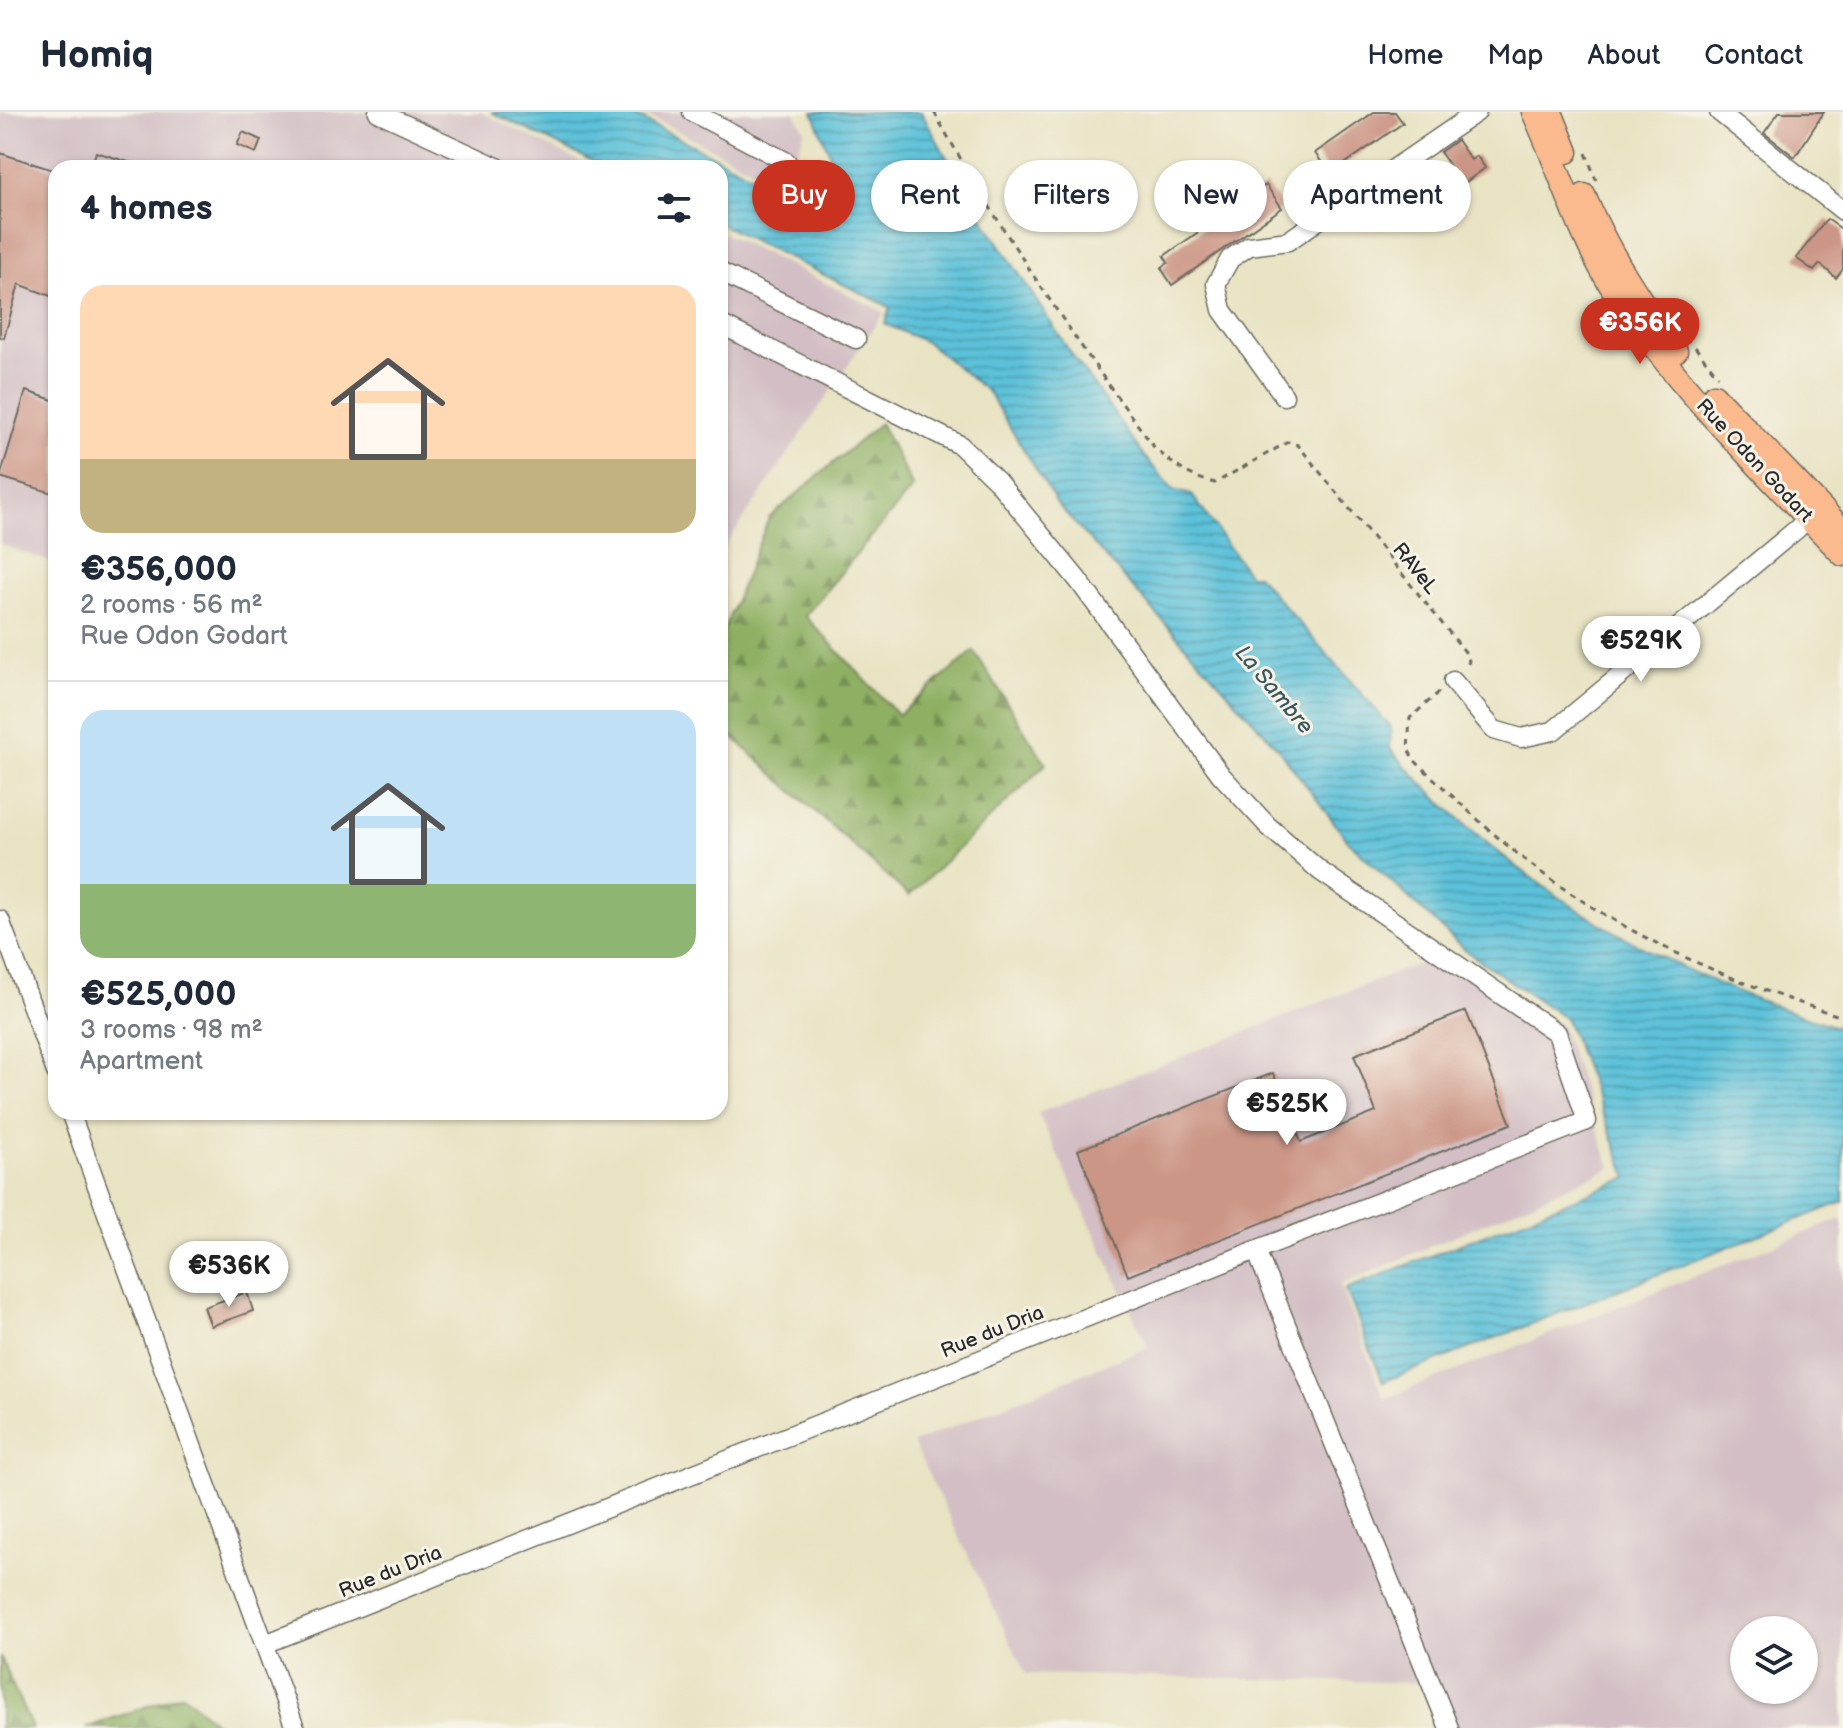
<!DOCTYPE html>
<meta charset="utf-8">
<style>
:root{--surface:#fff;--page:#f2f2f3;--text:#1f2937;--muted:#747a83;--line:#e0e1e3;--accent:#c8321e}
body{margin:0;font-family:"Balsamiq Sans",sans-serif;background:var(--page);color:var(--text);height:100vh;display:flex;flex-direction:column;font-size:30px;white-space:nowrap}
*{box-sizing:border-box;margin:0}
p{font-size:26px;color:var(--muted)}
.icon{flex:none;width:44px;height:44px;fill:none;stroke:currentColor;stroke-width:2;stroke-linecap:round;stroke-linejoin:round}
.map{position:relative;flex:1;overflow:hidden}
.side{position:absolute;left:48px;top:48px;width:680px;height:960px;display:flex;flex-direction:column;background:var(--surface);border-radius:24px;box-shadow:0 2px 6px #0004}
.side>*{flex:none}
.banner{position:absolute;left:752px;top:48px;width:760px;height:72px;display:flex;gap:16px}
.controls{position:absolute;left:1730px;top:1504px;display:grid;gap:16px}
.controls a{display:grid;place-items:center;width:88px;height:88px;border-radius:50%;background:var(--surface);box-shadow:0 2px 6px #0004;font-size:40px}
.price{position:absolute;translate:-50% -68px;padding:0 18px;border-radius:28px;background:#fff;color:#222;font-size:26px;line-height:52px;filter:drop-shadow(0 2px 4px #0008)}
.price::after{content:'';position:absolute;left:50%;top:48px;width:24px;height:18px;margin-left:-12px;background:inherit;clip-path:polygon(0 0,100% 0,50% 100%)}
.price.selected{background:var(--accent);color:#fff}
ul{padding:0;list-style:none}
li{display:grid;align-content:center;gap:16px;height:424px;padding:0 32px}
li+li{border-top:2px solid var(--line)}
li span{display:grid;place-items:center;height:248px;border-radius:24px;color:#555}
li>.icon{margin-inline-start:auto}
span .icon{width:144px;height:144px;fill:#fffc;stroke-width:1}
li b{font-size:34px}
h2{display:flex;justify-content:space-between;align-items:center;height:96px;padding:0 32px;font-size:34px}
.chip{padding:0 28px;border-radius:36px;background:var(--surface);box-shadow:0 2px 6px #0004;font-size:28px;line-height:72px}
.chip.selected{background:var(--accent);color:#fff}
header{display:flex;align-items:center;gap:48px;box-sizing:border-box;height:112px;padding:0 40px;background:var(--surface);border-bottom:2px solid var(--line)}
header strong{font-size:38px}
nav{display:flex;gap:44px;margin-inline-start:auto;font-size:28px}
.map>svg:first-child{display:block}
</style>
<header>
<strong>Homiq</strong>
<nav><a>Home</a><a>Map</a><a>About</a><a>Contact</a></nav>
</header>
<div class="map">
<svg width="1843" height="1616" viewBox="0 0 1843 1616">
<defs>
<pattern id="forest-firs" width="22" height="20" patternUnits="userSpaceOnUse" patternTransform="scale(2)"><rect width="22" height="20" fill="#8fb063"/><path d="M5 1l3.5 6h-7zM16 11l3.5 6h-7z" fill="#758f52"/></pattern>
<pattern id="water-rules" width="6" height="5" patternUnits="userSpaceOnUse" patternTransform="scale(2)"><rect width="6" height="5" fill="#5cc1d9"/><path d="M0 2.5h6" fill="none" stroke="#4c9db0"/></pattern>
</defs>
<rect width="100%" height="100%" fill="#f7f3e8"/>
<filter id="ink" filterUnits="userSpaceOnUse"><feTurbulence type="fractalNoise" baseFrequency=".0125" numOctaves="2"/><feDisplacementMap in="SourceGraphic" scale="16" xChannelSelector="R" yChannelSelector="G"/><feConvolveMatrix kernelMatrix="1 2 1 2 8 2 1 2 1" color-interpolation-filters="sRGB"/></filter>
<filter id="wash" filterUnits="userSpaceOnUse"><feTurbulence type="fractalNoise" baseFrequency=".006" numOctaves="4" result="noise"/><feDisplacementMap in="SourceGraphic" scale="32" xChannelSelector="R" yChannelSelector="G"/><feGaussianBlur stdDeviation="1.8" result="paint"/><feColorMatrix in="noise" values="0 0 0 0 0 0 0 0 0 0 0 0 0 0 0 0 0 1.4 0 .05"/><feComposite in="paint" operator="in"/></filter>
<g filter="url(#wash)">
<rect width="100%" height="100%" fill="#e8e3c3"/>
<path fill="#d2bec4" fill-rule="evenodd" d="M 0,0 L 480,0 L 593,56 L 56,56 L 56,452 L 0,432 Z
M 641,0 L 794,0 L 805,18 L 786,75 Z
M 720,119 L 884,200 L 720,442 Z
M 1431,847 L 1561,913 L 1611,1056 L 1341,1173 L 1384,1287 L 1843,1106 L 1843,1616 L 1445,1616 L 1428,1571 L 1026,1562 L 913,1331 L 1148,1235 L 1038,1001 ZM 1744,1518 L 1804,1518 L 1804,1578 L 1744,1578 Z"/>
<path fill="url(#forest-firs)" stroke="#5d6e47" stroke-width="2" d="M 880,311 L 913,375 L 805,504 L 898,603 L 974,539 L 1046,652 L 909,784 L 720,614 L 720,528 L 769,406 Z
M 0,1545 L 32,1616 L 0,1616 Z
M 183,1582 L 221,1616 L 85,1616 Z"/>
<path fill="url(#water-rules)" stroke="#447682" stroke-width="2" d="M 491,0 L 628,0 L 786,81 L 800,65 L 843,75 L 813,0 L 921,0 L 971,88 L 1068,237 L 1144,344 L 1173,378 L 1192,383 L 1249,463 L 1257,463 L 1391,615 L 1390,637 C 1516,778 1664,862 1843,917 L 1843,1090 L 1383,1270 L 1346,1177 L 1628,1066 L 1566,907 L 1466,839 L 1349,730 L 1277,635 L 1058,393 L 988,280 L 928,231 L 885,212 L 890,195 L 720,112 L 720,56 L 606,56 Z"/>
<g id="blocks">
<path fill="#cc9686" d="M 1374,0 L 1395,0 L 1403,11 L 1330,62 L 1315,41 Z
M 1779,0 L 1824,0 L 1795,45 L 1764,21 Z
M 243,20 L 261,28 L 256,41 L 237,33 Z
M 1457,28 L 1471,48 L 1477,44 L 1485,56 L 1463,72 L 1440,40 Z
M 96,40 L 138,53 L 137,56 L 91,56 Z
M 0,41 L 56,59 L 56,186 L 19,172 L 4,226 L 0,225 Z
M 1266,73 L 1282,96 L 1172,173 L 1161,156 L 1168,151 L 1164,144 Z
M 1827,107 L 1843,118 L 1843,157 L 1836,166 L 1820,152 L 1814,159 L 1796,146 Z
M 26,279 L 56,289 L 56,382 L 0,365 Z
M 1466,899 L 1511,1012 L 1128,1164 L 1078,1038 L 1273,961 L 1301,1030 L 1376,1000 L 1354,943 Z
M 247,1180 L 253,1199 L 211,1214 L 204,1195 Z"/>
</g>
</g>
<g filter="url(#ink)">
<use href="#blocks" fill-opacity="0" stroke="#6d6b60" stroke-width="2"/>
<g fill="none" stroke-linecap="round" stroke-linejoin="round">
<g stroke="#6d6b60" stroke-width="21">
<path id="minor" d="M 378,0 L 499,56
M 692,0 L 787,50
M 1719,0 L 1843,99
M 720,160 L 856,227
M 720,212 L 960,333 L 997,369 L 1078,468 L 1221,663 L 1268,714 L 1320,759 L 1557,921 L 1587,1009 L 1256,1138
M 1284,284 L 1222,198 L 1216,172 L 1230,147 L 1249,134 L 1288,129 L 1477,0
M 1453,569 L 1494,618 L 1521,626 L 1553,619 L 1797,417 L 1816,397
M 0,808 L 56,960
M 70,1000 L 295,1616
M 265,1532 L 1256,1138 L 1449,1616"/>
</g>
<g stroke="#6d6b60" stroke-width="25">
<path id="major" d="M 1533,0 C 1561,60 1579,127 1616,182 C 1678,277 1765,361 1843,443
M 1551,0 L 1567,40
M 1584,83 C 1607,139 1641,189 1676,239
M 1714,283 L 1843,418"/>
</g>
<path stroke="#6d6b60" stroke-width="3" stroke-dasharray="6 6" stroke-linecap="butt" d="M 934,0 C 999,117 1074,227 1154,335 C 1173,353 1189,365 1215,371 L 1288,330 L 1298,333 L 1466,541 L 1469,549 L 1466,557
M 1586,41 L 1596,68
M 1695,235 L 1718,264
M 1439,580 L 1410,606 L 1408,637 L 1414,648 C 1445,677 1476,707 1508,734 C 1605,816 1723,868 1843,905"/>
<use href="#minor" stroke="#fff" stroke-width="18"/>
<use href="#major" stroke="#fbba8d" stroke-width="22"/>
</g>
</g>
<g text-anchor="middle" stroke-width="6" stroke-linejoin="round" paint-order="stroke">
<g font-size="20" fill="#2b2b2b" stroke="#f7f3e8">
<text transform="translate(1755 348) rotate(47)" y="7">Rue Odon Godart</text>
<text transform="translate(1416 456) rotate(51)" y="7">RAVeL</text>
<text transform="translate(992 1219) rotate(-22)" y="7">Rue du Dria</text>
<text transform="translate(390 1459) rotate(-22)" y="7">Rue du Dria</text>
</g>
<g font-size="22" font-style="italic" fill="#3a585f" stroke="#f7f3e8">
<text transform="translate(1275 577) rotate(50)" y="8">La Sambre</text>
</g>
</g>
</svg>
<div class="controls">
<a><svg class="icon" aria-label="layers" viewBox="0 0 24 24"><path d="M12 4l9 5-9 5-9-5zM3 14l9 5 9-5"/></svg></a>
</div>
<b class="price selected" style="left:1640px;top:254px">€356K</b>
<b class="price" style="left:1641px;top:572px">€529K</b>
<b class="price" style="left:1287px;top:1035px">€525K</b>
<b class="price" style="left:229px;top:1197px">€536K</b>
<div class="banner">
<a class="chip selected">Buy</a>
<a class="chip">Rent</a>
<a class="chip">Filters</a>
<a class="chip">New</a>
<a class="chip">Apartment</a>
</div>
<section class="side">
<h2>4 homes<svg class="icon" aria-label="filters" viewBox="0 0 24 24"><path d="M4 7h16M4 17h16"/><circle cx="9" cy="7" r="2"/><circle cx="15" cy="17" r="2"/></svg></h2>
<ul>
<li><span style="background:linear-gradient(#ffd9b3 70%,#c2b280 0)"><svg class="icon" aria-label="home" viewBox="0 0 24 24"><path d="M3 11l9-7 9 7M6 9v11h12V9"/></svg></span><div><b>€356,000</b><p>2 rooms · 56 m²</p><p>Rue Odon Godart</p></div></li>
<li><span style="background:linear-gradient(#bfe0f5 70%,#8fb573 0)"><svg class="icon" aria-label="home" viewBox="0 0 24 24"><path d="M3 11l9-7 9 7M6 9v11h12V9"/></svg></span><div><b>€525,000</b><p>3 rooms · 98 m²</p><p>Apartment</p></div></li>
</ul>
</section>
</div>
